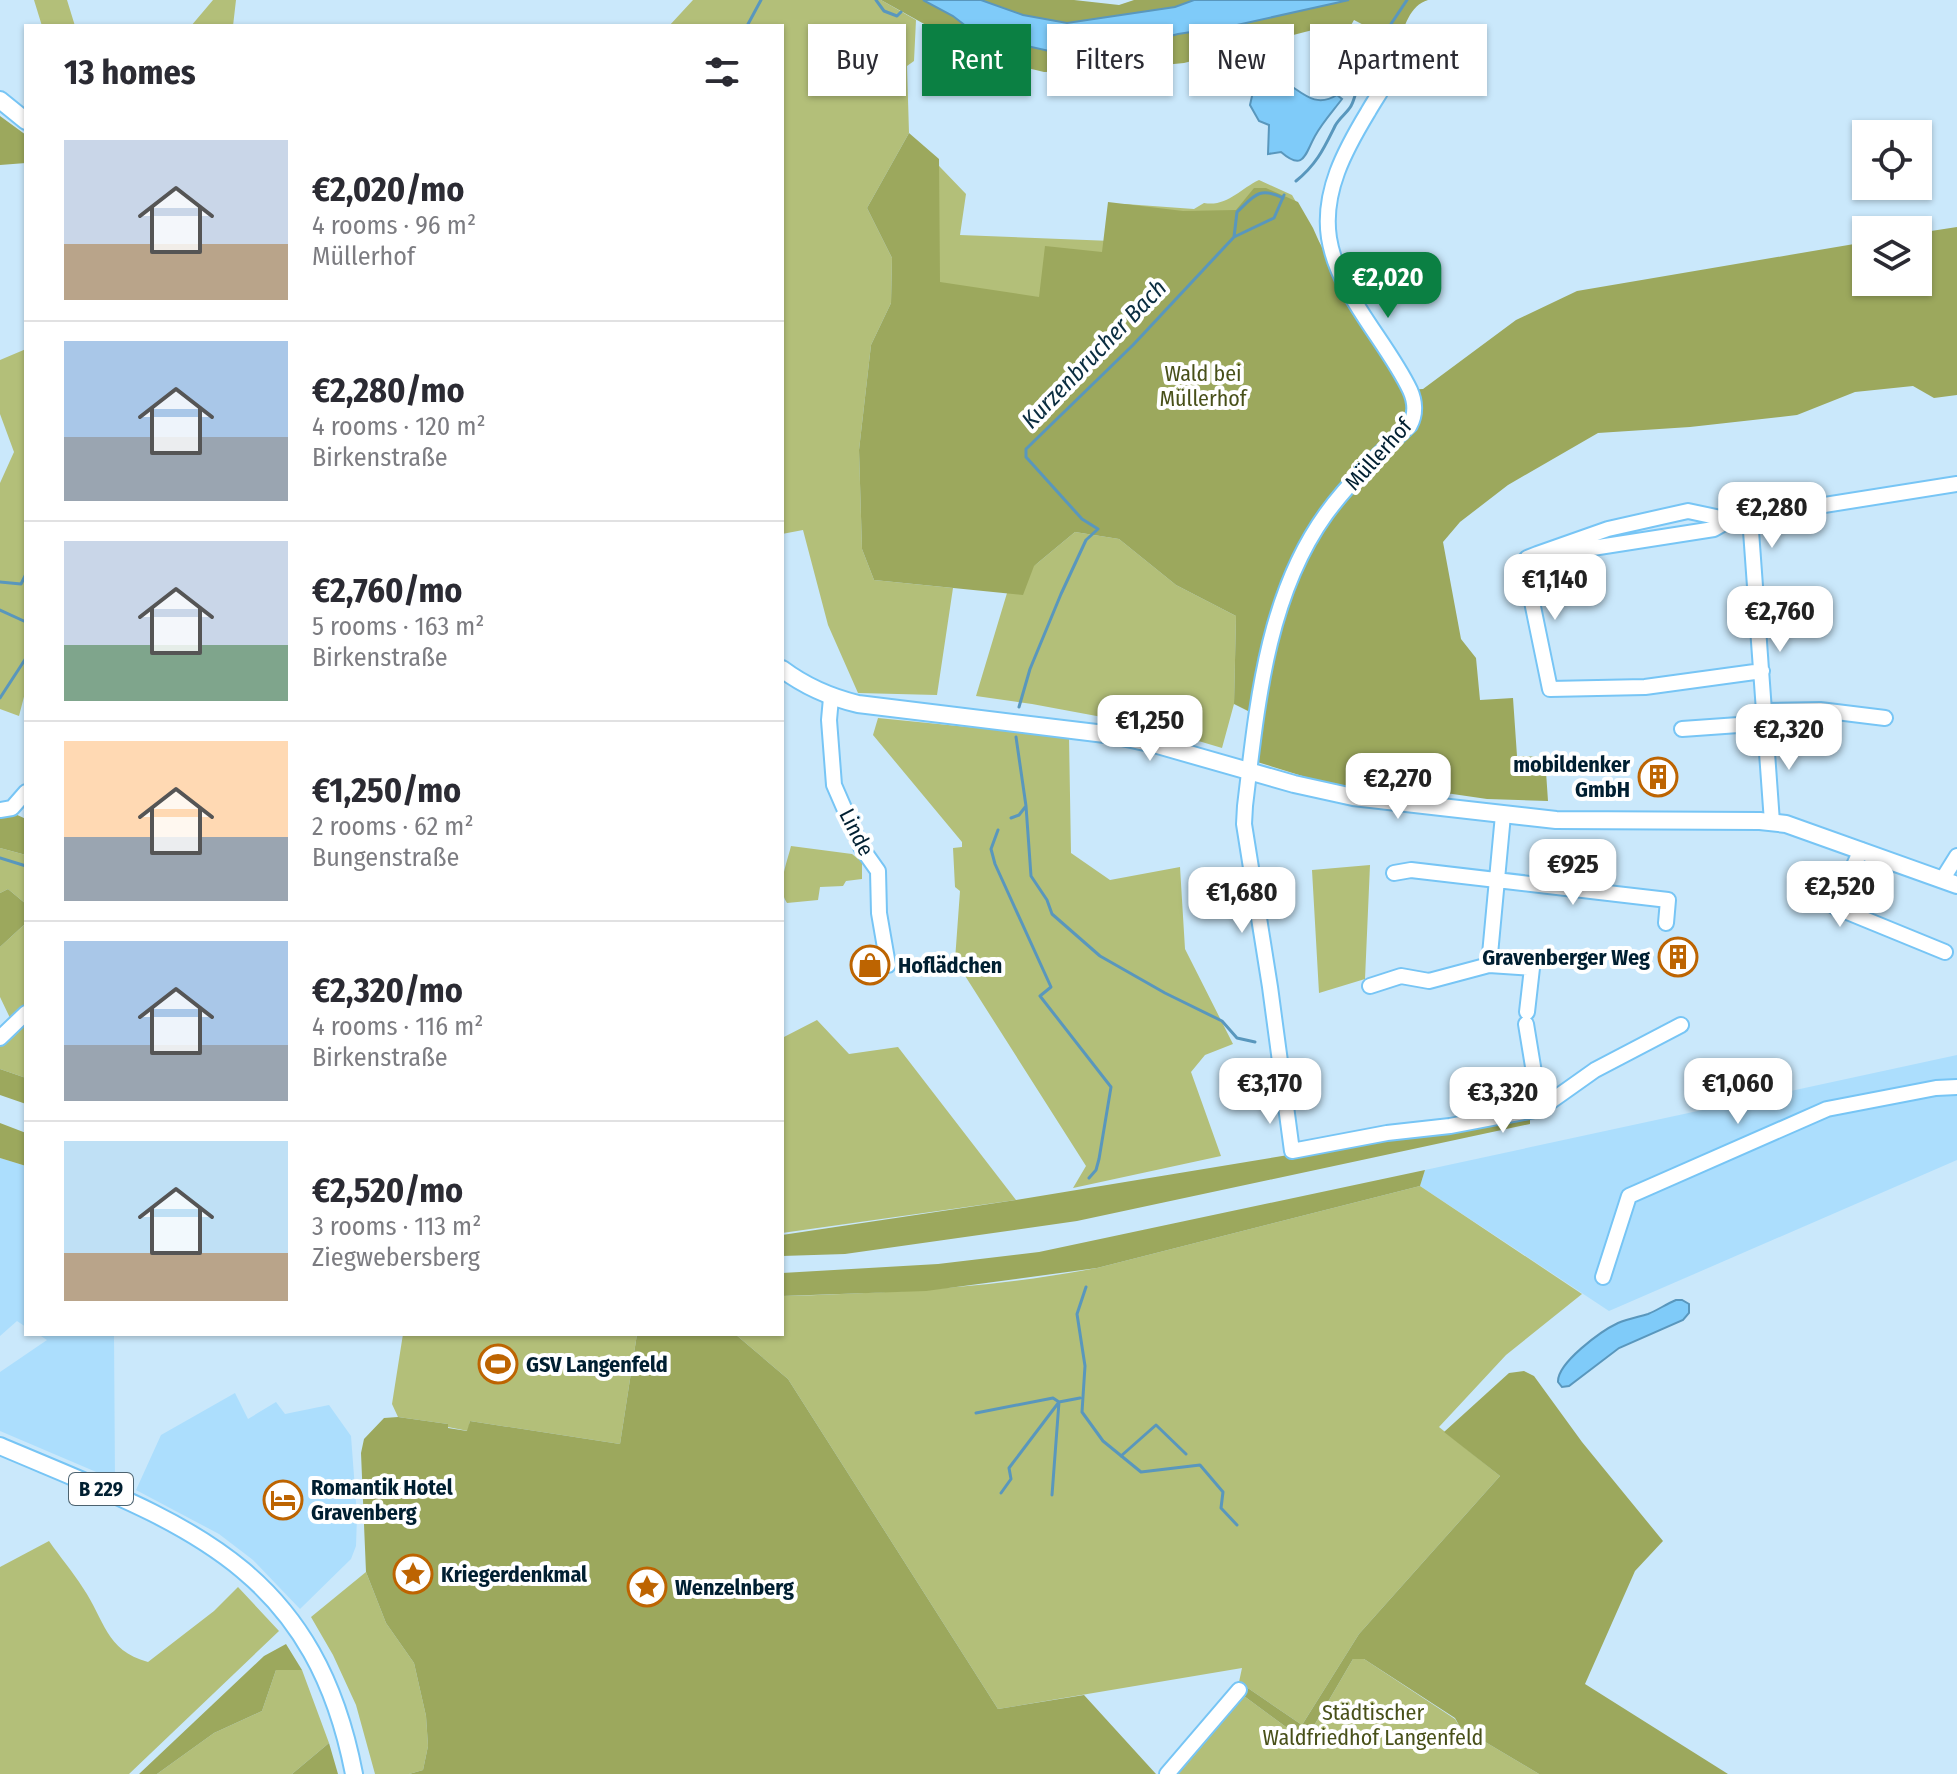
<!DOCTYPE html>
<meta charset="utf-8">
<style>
:root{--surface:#fff;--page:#f2f2f3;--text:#2b2b33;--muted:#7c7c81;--line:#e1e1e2;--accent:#0b8043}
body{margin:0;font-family:"Fira Sans Condensed",sans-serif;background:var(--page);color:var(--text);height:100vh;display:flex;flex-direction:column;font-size:30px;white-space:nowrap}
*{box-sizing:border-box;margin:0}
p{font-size:26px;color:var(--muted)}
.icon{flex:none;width:44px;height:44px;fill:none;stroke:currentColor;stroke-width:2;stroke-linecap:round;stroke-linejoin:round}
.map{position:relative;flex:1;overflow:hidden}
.side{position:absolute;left:24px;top:24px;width:760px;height:1312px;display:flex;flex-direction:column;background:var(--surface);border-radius:0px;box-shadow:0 2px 6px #0004}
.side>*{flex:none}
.hud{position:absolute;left:808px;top:24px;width:760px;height:72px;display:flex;gap:16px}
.fabs{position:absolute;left:1852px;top:120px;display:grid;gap:16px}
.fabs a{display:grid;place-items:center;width:80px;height:80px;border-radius:0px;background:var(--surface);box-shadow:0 2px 6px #0004;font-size:40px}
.price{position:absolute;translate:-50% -68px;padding:0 18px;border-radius:16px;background:#fff;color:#222;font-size:26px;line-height:52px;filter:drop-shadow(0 2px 4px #0008)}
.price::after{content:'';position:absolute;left:50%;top:48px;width:24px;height:18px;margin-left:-12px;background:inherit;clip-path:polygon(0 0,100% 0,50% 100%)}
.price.on{background:var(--accent);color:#fff}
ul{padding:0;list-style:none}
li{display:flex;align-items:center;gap:24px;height:200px;padding:0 40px}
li+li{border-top:2px solid var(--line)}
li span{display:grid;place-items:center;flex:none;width:224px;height:160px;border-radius:0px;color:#555}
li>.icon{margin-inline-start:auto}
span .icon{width:96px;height:96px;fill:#fffc;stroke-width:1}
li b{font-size:34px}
h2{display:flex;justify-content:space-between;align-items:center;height:96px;padding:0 40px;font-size:34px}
.chip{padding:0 28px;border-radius:0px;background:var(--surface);box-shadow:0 2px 6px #0004;font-size:28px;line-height:72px}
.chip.on{background:var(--accent);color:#fff}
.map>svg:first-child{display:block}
</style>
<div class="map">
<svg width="1957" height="1774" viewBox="0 0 1957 1774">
<rect width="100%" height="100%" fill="#cae8fb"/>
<path fill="#acdefd" d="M 1957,1055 L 1957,1160 L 1609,1311 L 1420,1186 L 1425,1170 Z
M 0,1158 L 26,1166 L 26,1327 L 17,1321 L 0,1336 Z
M 38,1334 L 114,1334 L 115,1480 L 0,1431 L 0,1372 L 47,1340 Z
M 235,1393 L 248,1419 L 276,1402 L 285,1414 L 329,1405 L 351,1436 L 357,1516 L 356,1546 L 351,1559 L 300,1609 L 253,1560 L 219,1534 L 136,1490 L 161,1435 Z"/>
<path fill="#b3bf79" d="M 34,0 L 67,0 L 75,26 L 42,26 Z
M 213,0 L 236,0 L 233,26 L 191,26 Z
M 693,0 L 881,0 L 916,20 L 914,61 L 907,66 L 909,133 L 867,208 L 892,258 L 891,303 L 871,345 L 859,450 L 862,549 L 874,580 L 953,588 L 937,695 L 858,693 L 828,625 L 803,530 L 782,534 L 782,26 L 669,26 Z
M 916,142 L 966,194 L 960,235 L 1112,241 L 1123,228 L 1125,204 L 1194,209 L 1204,203 C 1227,207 1240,189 1259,180 L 1292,195 L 1405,391 L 1079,519 L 1034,566 L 1075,532 L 1119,539 L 1176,585 L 1236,616 L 1234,704 L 1222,748 L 1145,725 L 1032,704 L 976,696 L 1007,593 L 878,560 Z
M 26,349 L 26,689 L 19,716 L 0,709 L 0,483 L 14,452 L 0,414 L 0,360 Z
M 878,718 L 1069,737 L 1071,853 L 1110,880 L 1180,867 L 1185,949 L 1233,1044 L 1205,1055 L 1191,1072 L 1221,1156 L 1073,1188 L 1086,1166 L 955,960 L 960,891 L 955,887 L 953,848 L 962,847 L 962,842 L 873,735 Z
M 791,846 L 852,854 L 862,862 L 862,879 L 846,881 L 843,886 L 820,887 L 818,900 L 787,903 C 776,888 787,863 791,846 Z
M 0,848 L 26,855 L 26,904 L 8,889 L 0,893 Z
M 1370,865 L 1365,979 L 1319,993 L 1312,870 Z
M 26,923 L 26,1004 L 11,1020 L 0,997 L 0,947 Z
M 26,1020 L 26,1078 L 0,1069 L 0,1045 Z
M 817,1020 L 849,1054 L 898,1047 L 1016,1200 L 782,1233 L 782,1038 Z
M 1420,1186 L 1582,1294 L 1506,1355 L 1439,1427 L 1500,1476 L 1359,1634 L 1302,1725 L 1239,1682 L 1242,1668 L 998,1709 L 788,1379 L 735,1334 L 782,1334 L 782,1296 C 889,1293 992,1288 1097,1268 Z
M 403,1334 L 637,1334 L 620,1444 L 470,1421 L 468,1431 L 448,1427 L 448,1424 L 398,1417 L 392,1404 Z
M 49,1541 C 60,1557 73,1572 83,1588 C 105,1620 105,1650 148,1662 L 214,1611 L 238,1587 L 279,1631 L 129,1774 L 0,1774 L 0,1567 Z
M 366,1572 L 386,1623 L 414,1663 L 426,1716 L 428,1746 L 423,1770 L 409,1774 L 375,1774 L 356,1705 L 333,1655 L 311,1617 Z
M 1353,1659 L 1364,1659 L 1455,1719 L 1460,1727 L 1539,1774 L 1179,1774 L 1244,1696 L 1305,1741 Z
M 276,1670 L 302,1670 L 329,1743 L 292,1774 L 157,1774 L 214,1733 L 262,1711 Z"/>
<path fill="#9ca85d" d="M 881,0 L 923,0 L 953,16 L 971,30 L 996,39 L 1058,53 L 1105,53 L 1178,34 L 1238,25 L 1349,0 L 1428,0 C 1410,5 1403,28 1400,44 L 1354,20 L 1350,27 L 1332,25 L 1184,63 L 1113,70 L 1109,76 L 1099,76 L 1096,71 L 1044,72 L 994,60 L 974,59 L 971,50 Z
M 981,0 L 1074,0 L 1119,5 L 1134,0 L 1194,0 L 1175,7 L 1067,23 L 1023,15 Z
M 0,116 L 26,135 L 26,163 L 0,165 Z
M 909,133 L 939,159 L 940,282 L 1039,297 L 1045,246 L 1102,252 L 1108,202 L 1183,211 L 1236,210 L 1254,188 L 1266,188 L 1298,202 L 1313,228 L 1349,309 L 1403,390 L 1423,389 L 1516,320 L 1577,291 L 1866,242 L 1866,282 L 1918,282 L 1918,233 L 1957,227 L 1957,395 L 1934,398 L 1913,386 L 1855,392 L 1797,415 L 1690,427 L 1598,433 L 1508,485 L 1460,522 L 1443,542 L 1461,639 L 1476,658 L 1480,700 L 1513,698 L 1517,756 L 1545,757 L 1548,801 L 1487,799 L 1432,791 L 1338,787 L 1254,761 L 1250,712 L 1234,704 L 1236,616 L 1176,585 L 1119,539 L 1075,532 L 1034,566 L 1023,595 L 874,580 L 862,549 L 859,450 L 871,345 L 891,303 L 892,258 L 867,208 Z
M 13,813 L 26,819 L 26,855 L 0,848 L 0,817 Z
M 8,889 L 26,904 L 26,923 L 0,947 L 0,893 Z
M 0,1069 L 26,1078 L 26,1104 L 0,1095 Z
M 1530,1115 L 1530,1124 L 1077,1221 L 845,1254 L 782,1256 L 782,1235 L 1016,1200 Z
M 0,1123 L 26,1133 L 26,1166 L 0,1158 Z
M 1425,1170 L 1420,1186 L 1097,1268 L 926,1291 L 782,1296 L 782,1273 L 938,1264 L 1039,1252 Z
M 637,1334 L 735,1334 L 788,1379 L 998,1709 L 1084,1695 L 1156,1774 L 409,1774 L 423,1770 L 428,1746 L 426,1716 L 414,1663 L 386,1623 L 366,1572 L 361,1453 L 364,1439 L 384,1418 L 398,1417 L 448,1424 L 448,1428 L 467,1431 L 470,1421 L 620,1444 Z
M 1524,1371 L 1534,1376 L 1582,1442 L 1663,1541 L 1635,1571 L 1585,1684 L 1728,1774 L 1539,1774 L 1460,1727 L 1455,1718 L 1364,1659 L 1353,1659 L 1305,1741 L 1244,1696 L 1179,1774 L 1162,1774 L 1239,1682 L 1302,1725 L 1359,1634 L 1500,1476 L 1444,1432 L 1509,1373 Z
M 286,1644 L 302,1670 L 276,1670 L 262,1711 L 214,1733 L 157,1774 L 139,1774 L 264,1656 Z
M 329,1743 L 338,1774 L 292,1774 Z"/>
<path fill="#7fcbf9" stroke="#5997bd" stroke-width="2" d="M 923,0 L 981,0 L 1023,15 L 1067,23 L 1175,7 L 1194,0 L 1349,0 L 1237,25 L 1178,34 L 1105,53 L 1058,53 L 996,39 L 971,30 L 953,16 Z
M 1273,78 C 1297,82 1309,112 1337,95 L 1342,99 C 1333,111 1322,123 1315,136 C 1305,154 1304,172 1281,152 L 1268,154 L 1269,125 L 1259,121 L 1250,105 L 1254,87 Z
M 1676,1300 L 1682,1300 L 1689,1304 L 1689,1313 L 1683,1320 L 1619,1348 L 1569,1386 L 1562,1387 L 1558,1382 C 1557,1363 1601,1331 1618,1323 C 1628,1319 1638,1317 1648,1314 C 1658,1310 1666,1304 1676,1300 Z"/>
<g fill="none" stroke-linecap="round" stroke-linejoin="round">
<path stroke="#5997bd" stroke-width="3" d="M 876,0 L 884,11 L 897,16 L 901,12
M 747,26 L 761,0
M 1363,75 L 1373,51 L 1407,0
M 1296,181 C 1317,164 1324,148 1335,126 C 1339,118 1347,113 1351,106 C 1355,99 1356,90 1359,82
M 1234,237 L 1274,218 L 1284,195
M 0,582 L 21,584 L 26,574
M 0,610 L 26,622
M 0,698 L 26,658
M 1019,707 L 1030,669 L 1061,594 L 1086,540 L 1098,529 L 1082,519 L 1026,457 L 1026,449 L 1133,345 L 1234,237 L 1237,212 C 1254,196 1259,186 1283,198
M 1026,806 L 1031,876 L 1047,900 L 1052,914 L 1100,956 L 1165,993 L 1222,1021 L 1237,1038 L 1255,1042
M 1011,818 L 1019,815 L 1026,806 L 1016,737
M 998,830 L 991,849 L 995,864 L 1051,987 L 1040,996 L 1111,1087 L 1099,1159 L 1096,1170 L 1089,1178
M 0,858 L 26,866
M 1086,1287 L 1077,1314 L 1085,1366 L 1082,1412 L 1103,1441 L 1141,1472 L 1200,1465 L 1223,1492 L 1221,1508 L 1237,1525
M 976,1413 L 1053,1398 L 1059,1402 L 1052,1495
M 1121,1456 L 1156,1425 L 1186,1454
M 1001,1493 L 1011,1479 L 1009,1468 L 1059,1402 L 1080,1398"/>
<g stroke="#77c5f5" stroke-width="18">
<path id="minor" d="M 1394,57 C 1392,78 1378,94 1368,112 C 1345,150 1322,192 1329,238 C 1338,294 1386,340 1410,390 C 1415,401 1416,414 1410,425 C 1380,453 1350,481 1326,514 C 1266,597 1257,707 1245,806 L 1244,824 L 1270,987 L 1292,1151 L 1387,1133 L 1450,1126 L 1540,1109 L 1595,1070 L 1681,1025
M 1750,517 L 1772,822
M 1554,554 L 1714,529 L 1730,520
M 1762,671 L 1645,687 L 1550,689 L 1524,563 L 1527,558 L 1537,554 L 1608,529 L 1688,511 L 1730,520 L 1957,484
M 831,698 L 829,720 L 834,785 L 861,847 L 878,871 L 879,913 L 888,965
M 1766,711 L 1820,710 L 1885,718
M 1682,729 L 1767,723
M 0,810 L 12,808 L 26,792
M 1861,850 L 1835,907 L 1945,952
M 1394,873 L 1411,870 L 1668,900 L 1666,923
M 1942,880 L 1957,856
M 1489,965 L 1503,815
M 1370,986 L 1401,976 L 1429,981 L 1489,965 L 1532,968 L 1527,1012
M 1526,1024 L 1540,1109
M 0,1038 L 26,1013
M 1603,1277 L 1629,1196 L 1827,1109 L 1936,1088 L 1957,1087
M 1167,1774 L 1239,1690"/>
</g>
<g stroke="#77c5f5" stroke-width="20">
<path id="major" d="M 0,100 L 26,121
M 782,669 C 806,687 829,697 858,704 L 1113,735 L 1154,744 L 1294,784 L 1353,797 L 1556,820 L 1760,821 L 1786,824 L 1957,885
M 0,1446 C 178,1522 313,1561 354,1774"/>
</g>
<use href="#minor" stroke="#fff" stroke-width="14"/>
<use href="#major" stroke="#fff" stroke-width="16"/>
</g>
<defs>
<g id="building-ring" transform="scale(2)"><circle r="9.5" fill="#fff" stroke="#bd6401" stroke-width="1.5"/><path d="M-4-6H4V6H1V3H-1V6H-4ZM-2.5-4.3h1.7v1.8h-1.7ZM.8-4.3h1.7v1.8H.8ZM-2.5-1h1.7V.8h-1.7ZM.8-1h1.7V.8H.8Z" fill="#bd6401"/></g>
<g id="shop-ring" transform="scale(2)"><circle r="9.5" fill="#fff" stroke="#bd6401" stroke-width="1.5"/><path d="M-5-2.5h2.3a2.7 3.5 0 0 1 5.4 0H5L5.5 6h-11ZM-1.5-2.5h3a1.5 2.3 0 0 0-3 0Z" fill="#bd6401"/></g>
<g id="stadium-ring" transform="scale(2)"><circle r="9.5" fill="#fff" stroke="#bd6401" stroke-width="1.5"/><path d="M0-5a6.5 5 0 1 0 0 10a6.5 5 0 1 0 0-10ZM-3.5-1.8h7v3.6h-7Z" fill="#bd6401"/></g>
<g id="hotel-ring" transform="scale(2)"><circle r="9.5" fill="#fff" stroke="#bd6401" stroke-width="1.5"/><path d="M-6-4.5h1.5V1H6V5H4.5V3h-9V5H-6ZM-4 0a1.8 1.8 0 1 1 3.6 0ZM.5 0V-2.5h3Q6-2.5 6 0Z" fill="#bd6401"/></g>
<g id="sight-ring" transform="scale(2)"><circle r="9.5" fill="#fff" stroke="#bd6401" stroke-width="1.5"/><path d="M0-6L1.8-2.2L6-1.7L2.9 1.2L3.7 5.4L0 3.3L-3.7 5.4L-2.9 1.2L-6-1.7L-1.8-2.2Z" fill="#bd6401"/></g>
</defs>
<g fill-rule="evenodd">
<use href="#building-ring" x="1658" y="777"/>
<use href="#building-ring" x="1678" y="957"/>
<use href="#shop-ring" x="870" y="965"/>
<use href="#stadium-ring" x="498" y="1364"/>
<use href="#hotel-ring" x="283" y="1500"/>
<use href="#sight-ring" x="413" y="1574"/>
<use href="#sight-ring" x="647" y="1587"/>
</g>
<g text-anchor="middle" stroke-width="8" stroke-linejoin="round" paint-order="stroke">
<rect fill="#fff" stroke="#4c626f" stroke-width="2" x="69" y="1473" width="64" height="32" rx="6"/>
<g font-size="20" font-weight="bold" fill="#001f31">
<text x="101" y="1496">B 229</text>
</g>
<g font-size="22" fill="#485019" stroke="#fff">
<text x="1203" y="381">Wald bei<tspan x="1203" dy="25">Müllerhof</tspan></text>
<text x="1373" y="1720">Städtischer<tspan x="1373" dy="25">Waldfriedhof Langenfeld</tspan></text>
</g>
<g font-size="22" fill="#001f31" stroke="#fff">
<text transform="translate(1378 454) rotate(-48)" y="8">Müllerhof</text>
<text transform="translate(857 832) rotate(63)" y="8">Linde</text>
</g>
<g font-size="22" font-weight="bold" fill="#001f31" stroke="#fff" text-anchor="start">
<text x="1630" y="772" text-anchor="end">mobildenker<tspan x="1630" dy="25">GmbH</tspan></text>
<text x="1650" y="965" text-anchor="end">Gravenberger Weg</text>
<text x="898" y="973">Hoflädchen</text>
<text x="526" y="1372">GSV Langenfeld</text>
<text x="311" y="1495">Romantik Hotel<tspan x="311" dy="25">Gravenberg</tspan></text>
<text x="441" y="1582">Kriegerdenkmal</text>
<text x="675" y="1595">Wenzelnberg</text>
</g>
<g font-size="24" font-style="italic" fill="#0a2d40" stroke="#fff">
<text transform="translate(1094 354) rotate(-46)" y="8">Kurzenbrucher Bach</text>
</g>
</g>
</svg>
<div class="fabs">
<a><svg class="icon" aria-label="locate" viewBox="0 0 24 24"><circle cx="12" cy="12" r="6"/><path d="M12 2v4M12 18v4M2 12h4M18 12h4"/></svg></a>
<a><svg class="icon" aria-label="layers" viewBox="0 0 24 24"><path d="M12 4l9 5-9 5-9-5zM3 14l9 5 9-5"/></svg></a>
</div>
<b class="price on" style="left:1388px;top:320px">€2,020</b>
<b class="price" style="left:1772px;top:550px">€2,280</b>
<b class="price" style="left:1555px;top:622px">€1,140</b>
<b class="price" style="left:1780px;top:654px">€2,760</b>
<b class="price" style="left:1150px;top:763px">€1,250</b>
<b class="price" style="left:1789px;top:772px">€2,320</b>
<b class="price" style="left:1398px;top:821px">€2,270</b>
<b class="price" style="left:1573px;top:907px">€925</b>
<b class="price" style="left:1840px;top:929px">€2,520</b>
<b class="price" style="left:1242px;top:935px">€1,680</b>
<b class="price" style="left:1270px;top:1126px">€3,170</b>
<b class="price" style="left:1738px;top:1126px">€1,060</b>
<b class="price" style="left:1503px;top:1135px">€3,320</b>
<div class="hud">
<a class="chip">Buy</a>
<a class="chip on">Rent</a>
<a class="chip">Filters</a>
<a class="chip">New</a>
<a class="chip">Apartment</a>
</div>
<section class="side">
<h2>13 homes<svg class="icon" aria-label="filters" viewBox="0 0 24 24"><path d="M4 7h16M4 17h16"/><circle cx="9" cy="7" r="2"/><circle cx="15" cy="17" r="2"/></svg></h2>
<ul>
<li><span style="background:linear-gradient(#c9d6e8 65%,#b9a48a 0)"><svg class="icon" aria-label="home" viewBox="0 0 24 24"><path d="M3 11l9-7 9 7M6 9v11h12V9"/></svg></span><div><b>€2,020/mo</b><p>4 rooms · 96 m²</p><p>Müllerhof</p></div></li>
<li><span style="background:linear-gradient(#a9c7e8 60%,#9aa5b1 0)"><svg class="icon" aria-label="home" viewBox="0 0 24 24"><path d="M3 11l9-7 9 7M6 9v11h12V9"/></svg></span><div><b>€2,280/mo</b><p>4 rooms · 120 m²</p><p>Birkenstraße</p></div></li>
<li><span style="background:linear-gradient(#c9d6e8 65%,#7fa58c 0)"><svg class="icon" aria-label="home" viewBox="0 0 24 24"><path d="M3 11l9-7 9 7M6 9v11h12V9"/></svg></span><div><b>€2,760/mo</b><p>5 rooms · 163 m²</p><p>Birkenstraße</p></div></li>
<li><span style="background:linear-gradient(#ffd9b3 60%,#9aa5b1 0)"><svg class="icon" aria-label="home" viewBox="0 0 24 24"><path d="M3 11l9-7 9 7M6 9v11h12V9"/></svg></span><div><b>€1,250/mo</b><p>2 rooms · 62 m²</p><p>Bungenstraße</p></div></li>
<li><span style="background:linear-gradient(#a9c7e8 65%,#9aa5b1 0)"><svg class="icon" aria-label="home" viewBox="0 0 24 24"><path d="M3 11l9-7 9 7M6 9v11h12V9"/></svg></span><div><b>€2,320/mo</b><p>4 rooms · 116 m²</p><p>Birkenstraße</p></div></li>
<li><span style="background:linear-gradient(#bfe0f5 70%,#b9a48a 0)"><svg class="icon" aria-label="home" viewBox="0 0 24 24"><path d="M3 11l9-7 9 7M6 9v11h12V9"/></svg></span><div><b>€2,520/mo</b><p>3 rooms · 113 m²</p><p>Ziegwebersberg</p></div></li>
</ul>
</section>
</div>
